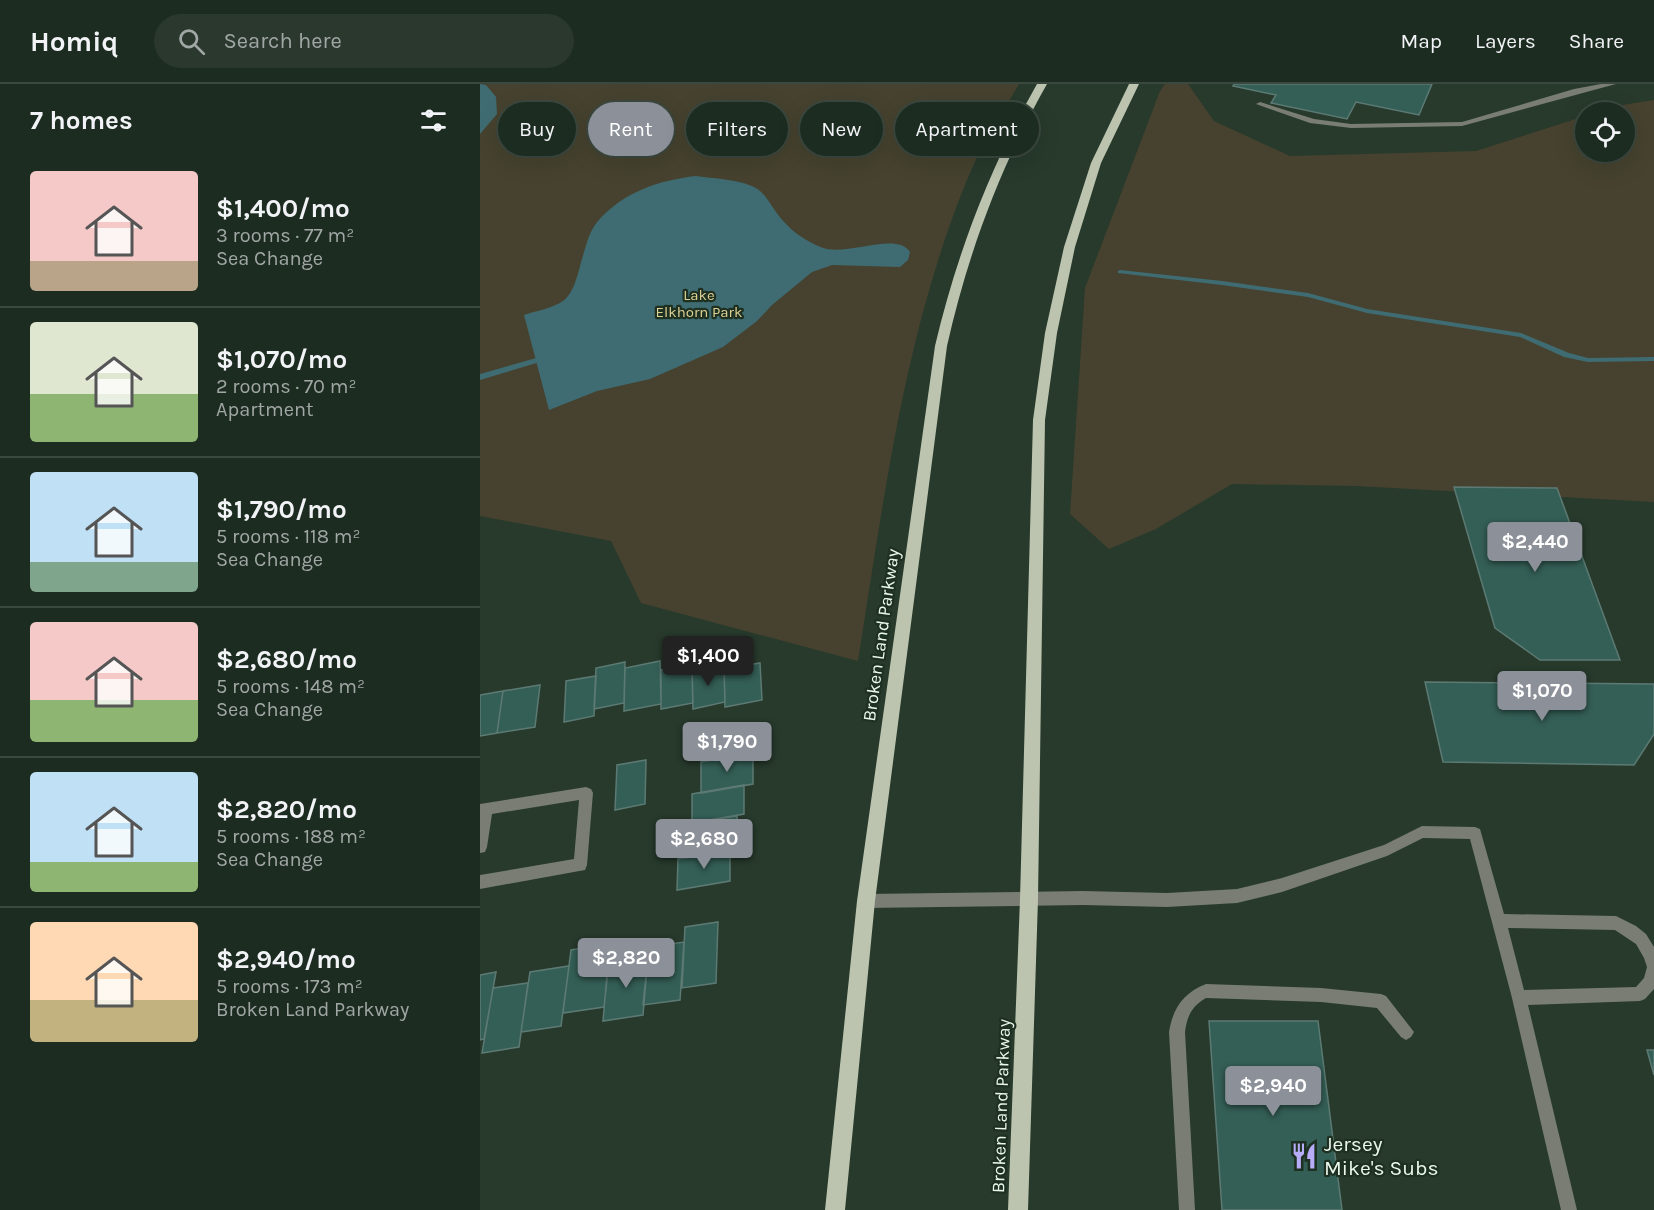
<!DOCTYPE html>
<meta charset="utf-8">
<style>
:root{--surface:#1d2c21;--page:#2a382e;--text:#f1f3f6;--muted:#a0a7a5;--line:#3b483f;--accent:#8c9099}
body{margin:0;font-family:Karla,sans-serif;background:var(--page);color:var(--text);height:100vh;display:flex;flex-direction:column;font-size:22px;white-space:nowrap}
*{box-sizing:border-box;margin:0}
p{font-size:20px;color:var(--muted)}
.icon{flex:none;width:33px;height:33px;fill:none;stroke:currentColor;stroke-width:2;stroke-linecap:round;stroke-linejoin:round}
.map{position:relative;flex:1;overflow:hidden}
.details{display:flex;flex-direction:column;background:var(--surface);width:480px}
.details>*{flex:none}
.hud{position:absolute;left:18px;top:18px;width:570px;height:54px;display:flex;gap:12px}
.tools{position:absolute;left:1095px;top:18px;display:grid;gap:12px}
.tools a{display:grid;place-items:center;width:60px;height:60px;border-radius:50%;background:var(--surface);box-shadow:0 6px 24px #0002,0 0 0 2px var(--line);font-size:30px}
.price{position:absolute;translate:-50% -51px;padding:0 14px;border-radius:6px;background:var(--accent);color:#fff;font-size:20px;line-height:39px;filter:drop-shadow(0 2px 3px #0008)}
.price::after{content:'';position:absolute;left:50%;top:36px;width:18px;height:14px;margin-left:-9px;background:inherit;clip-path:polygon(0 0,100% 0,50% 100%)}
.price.on{background:#222;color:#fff}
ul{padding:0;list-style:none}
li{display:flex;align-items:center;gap:18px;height:150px;padding:0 30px}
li+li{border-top:2px solid var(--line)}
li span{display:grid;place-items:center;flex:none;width:168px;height:120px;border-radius:6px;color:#555}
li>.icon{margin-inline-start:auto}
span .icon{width:72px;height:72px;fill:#fffc;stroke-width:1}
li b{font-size:26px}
h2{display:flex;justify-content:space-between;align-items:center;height:72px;padding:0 30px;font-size:26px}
.tag{padding:0 21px;border-radius:27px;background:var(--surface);box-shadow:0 6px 24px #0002,0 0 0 2px var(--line);font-size:21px;line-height:54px}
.tag.on{background:var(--accent);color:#fff}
header{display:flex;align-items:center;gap:36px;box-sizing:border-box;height:84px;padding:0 30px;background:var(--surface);border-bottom:2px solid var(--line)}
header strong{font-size:28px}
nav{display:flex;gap:33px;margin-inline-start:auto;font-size:21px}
.search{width:420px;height:54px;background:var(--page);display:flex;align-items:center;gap:15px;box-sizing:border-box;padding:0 21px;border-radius:33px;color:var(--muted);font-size:22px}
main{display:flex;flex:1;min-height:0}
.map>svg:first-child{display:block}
</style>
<header>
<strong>Homiq</strong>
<div class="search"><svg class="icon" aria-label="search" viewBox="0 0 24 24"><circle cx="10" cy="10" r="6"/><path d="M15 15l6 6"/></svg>Search here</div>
<nav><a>Map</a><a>Layers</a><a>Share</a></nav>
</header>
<main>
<section class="details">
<h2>7 homes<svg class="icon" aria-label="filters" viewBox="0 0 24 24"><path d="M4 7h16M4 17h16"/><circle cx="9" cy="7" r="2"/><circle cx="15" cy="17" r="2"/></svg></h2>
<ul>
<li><span style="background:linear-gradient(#f6c9c9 75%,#b9a48a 0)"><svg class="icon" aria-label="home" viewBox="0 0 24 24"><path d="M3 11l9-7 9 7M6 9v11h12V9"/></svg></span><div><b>$1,400/mo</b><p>3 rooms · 77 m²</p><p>Sea Change</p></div></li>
<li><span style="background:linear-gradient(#dfe7d0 60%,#8fb573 0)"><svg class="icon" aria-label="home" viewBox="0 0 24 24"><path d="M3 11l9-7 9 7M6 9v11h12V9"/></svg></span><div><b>$1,070/mo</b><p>2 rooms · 70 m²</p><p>Apartment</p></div></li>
<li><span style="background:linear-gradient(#bfe0f5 75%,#7fa58c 0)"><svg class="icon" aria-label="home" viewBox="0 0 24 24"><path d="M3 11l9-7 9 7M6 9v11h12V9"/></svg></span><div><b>$1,790/mo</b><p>5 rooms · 118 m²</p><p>Sea Change</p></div></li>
<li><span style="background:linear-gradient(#f6c9c9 65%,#8fb573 0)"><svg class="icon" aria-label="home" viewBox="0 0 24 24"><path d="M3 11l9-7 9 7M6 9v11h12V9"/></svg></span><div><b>$2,680/mo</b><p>5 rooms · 148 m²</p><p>Sea Change</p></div></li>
<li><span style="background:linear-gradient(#bfe0f5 75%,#8fb573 0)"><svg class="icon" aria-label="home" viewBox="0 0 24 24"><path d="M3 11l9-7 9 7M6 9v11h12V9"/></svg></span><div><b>$2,820/mo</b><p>5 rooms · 188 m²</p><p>Sea Change</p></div></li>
<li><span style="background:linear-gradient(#ffd9b3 65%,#c2b280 0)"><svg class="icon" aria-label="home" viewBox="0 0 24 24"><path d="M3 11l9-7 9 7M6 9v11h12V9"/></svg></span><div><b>$2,940/mo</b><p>5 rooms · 173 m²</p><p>Broken Land Parkway</p></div></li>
</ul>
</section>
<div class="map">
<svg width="1174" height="1126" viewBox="0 0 1174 1126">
<rect width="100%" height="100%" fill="#273a2c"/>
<path fill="#46422f" d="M 0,0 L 539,0 C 521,31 500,63 487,96 C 424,250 404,415 378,577 L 161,519 L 131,457 L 0,432 Z
M 685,0 L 708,0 L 734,37 L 810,72 L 996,67 L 1105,32 L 1106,68 L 1144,68 L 1144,28 L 1115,28 L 1136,22 L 1174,16 L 1174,418 L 876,402 L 752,400 L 676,445 L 629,465 L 590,430 L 605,204 L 680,7 Z"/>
<path fill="#3f6c72" d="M 0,0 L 6,1 L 16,13 L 17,30 L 0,50 Z
M 216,92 C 235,95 263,95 279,106 C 286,112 291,121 296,128 C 309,146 323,156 343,164 C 368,172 417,147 430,168 L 428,176 L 420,183 L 352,181 L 332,188 L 292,221 L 277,237 L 243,263 L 170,295 L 117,307 L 69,326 L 44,231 C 56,227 73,224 83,217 C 95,208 98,188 102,175 C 106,162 109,147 118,137 C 143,108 180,96 216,92 Z"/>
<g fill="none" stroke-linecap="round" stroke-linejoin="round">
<path fill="#3f6c72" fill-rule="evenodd" d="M 640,186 L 742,197 L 828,209 L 887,225 L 1041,249 L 1089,269 L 1108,274 L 1174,273 L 1174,277 L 1108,278 L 1084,273 L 1040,253 L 887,229 L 828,213 L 742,201 L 638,189 L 638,187 Z
M 67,271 L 70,271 L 70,275 L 0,296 L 0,290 Z"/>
</g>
<path fill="#345f56" stroke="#5c7a73" stroke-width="1.5" d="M 754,0 L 952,0 L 939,31 L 876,18 L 867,35 L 791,19 L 796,11 L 753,2 Z
M 974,403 L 1077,404 L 1140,576 L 1060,576 L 1015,544 Z
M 180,577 L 181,620 L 144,627 L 145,584 Z
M 145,578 L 144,619 L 114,625 L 116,584 Z
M 280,579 L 282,616 L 245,623 L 244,585 Z
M 212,581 L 213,619 L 181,625 L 181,586 Z
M 244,582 L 245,618 L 213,625 L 212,588 Z
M 116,592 L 114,632 L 84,638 L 86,597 Z
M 945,598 L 1174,600 L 1174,650 L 1154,681 L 963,678 Z
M 60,601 L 55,643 L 17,649 L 23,607 Z
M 23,607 L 17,649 L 0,652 L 0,611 Z
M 284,642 L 285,667 L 232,676 L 232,650 Z
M 273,669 L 273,700 L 221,709 L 221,678 Z
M 166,676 L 165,720 L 135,726 L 137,681 Z
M 264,701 L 264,730 L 212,739 L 212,710 Z
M 257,732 L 258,765 L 205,774 L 206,740 Z
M 250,766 L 250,797 L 197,806 L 198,775 Z
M 238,838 L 236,899 L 202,904 L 205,843 Z
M 204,858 L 200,916 L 163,921 L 169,863 Z
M 131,860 L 124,923 L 83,929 L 91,866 Z
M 168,873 L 163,931 L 123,937 L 128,879 Z
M 89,882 L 81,942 L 41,948 L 50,888 Z
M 16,888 L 4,955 L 0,956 L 0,891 Z
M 48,899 L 39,963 L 2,969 L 13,904 Z
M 729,937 L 838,937 L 862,1126 L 742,1126 Z
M 1167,966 L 1174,966 L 1174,991 Z"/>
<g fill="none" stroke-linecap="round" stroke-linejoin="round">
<path fill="#797d73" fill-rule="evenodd" d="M 1121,0 L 1136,0 L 982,42 L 871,44 L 830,39 L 776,20 L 780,18 L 834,35 L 871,40 L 982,38 L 1094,5 Z
M 942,742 L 995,743 L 1000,745 L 1024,830 L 1136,832 L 1156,842 L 1166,850 L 1174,863 L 1174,905 L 1165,915 L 1160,917 L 1048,921 L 1097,1126 L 1081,1126 L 1032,914 L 990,755 L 943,754 L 907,772 L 802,808 L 757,819 L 687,823 L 603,821 L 386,824 L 381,822 L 379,817 L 381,812 L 386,810 L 603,807 L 687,809 L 757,805 L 802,794 L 904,761 ZM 1028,844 L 1135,846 L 1156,860 L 1164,874 L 1167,883 L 1164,894 L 1156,903 L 1044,906 Z
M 726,900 L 841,904 L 901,910 L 906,912 L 934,948 L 931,953 L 926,956 L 921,953 L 897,924 L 841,918 L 726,914 C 712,922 707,932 705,948 L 715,1126 L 699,1126 L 689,948 C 693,924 703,909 726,900 Z"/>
<path fill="#797d73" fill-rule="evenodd" d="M 106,703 L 111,705 L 113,709 L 107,781 L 105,786 L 0,805 L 0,791 L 94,775 L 99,716 L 12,730 L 7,763 L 5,768 L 0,769 L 0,720 Z"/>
<path fill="#bcc4af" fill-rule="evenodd" d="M 557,0 L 567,0 C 520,83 488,169 467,262 L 395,817 L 365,1126 L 345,1126 L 377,817 L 455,262 C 477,169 510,83 557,0 Z
M 649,0 L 659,0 L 621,79 L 595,163 L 577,249 L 565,336 L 558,815 L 548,1126 L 528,1126 L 540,815 L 553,336 L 565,249 L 584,163 L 611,79 Z"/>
</g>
<defs>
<g id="restaurant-bare" transform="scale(2.07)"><path d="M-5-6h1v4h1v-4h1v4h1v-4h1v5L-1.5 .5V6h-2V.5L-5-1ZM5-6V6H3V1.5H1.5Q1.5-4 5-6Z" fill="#b6acf8" stroke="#1d3022" stroke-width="2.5" paint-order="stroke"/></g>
</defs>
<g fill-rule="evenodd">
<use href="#restaurant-bare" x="824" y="1072"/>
</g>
<g text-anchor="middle" stroke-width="4.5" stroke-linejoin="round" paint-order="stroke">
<g font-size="15" fill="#e0d295" stroke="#1d3022">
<text x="219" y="216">Lake<tspan x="219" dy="17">Elkhorn Park</tspan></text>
</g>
<g font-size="18" fill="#ebf7ed" stroke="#1d3022">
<text transform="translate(401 551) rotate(-82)" y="6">Broken Land Parkway</text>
<text transform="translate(521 1022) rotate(-88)" y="6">Broken Land Parkway</text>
</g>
<g font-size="21" fill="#ebf7ed" stroke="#1d3022" text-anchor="start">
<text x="844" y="1067">Jersey<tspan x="844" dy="24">Mike's Subs</tspan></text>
</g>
</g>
</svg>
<div class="tools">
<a><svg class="icon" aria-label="locate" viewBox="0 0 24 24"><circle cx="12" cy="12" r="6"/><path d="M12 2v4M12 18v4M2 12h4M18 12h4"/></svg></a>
</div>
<b class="price" style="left:1055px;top:489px">$2,440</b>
<b class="price on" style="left:228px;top:603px">$1,400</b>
<b class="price" style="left:1062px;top:638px">$1,070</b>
<b class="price" style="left:247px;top:689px">$1,790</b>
<b class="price" style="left:224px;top:786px">$2,680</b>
<b class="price" style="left:146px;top:905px">$2,820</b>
<b class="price" style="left:793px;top:1033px">$2,940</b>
<div class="hud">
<a class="tag">Buy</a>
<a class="tag on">Rent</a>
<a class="tag">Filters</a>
<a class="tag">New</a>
<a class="tag">Apartment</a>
</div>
</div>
</main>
